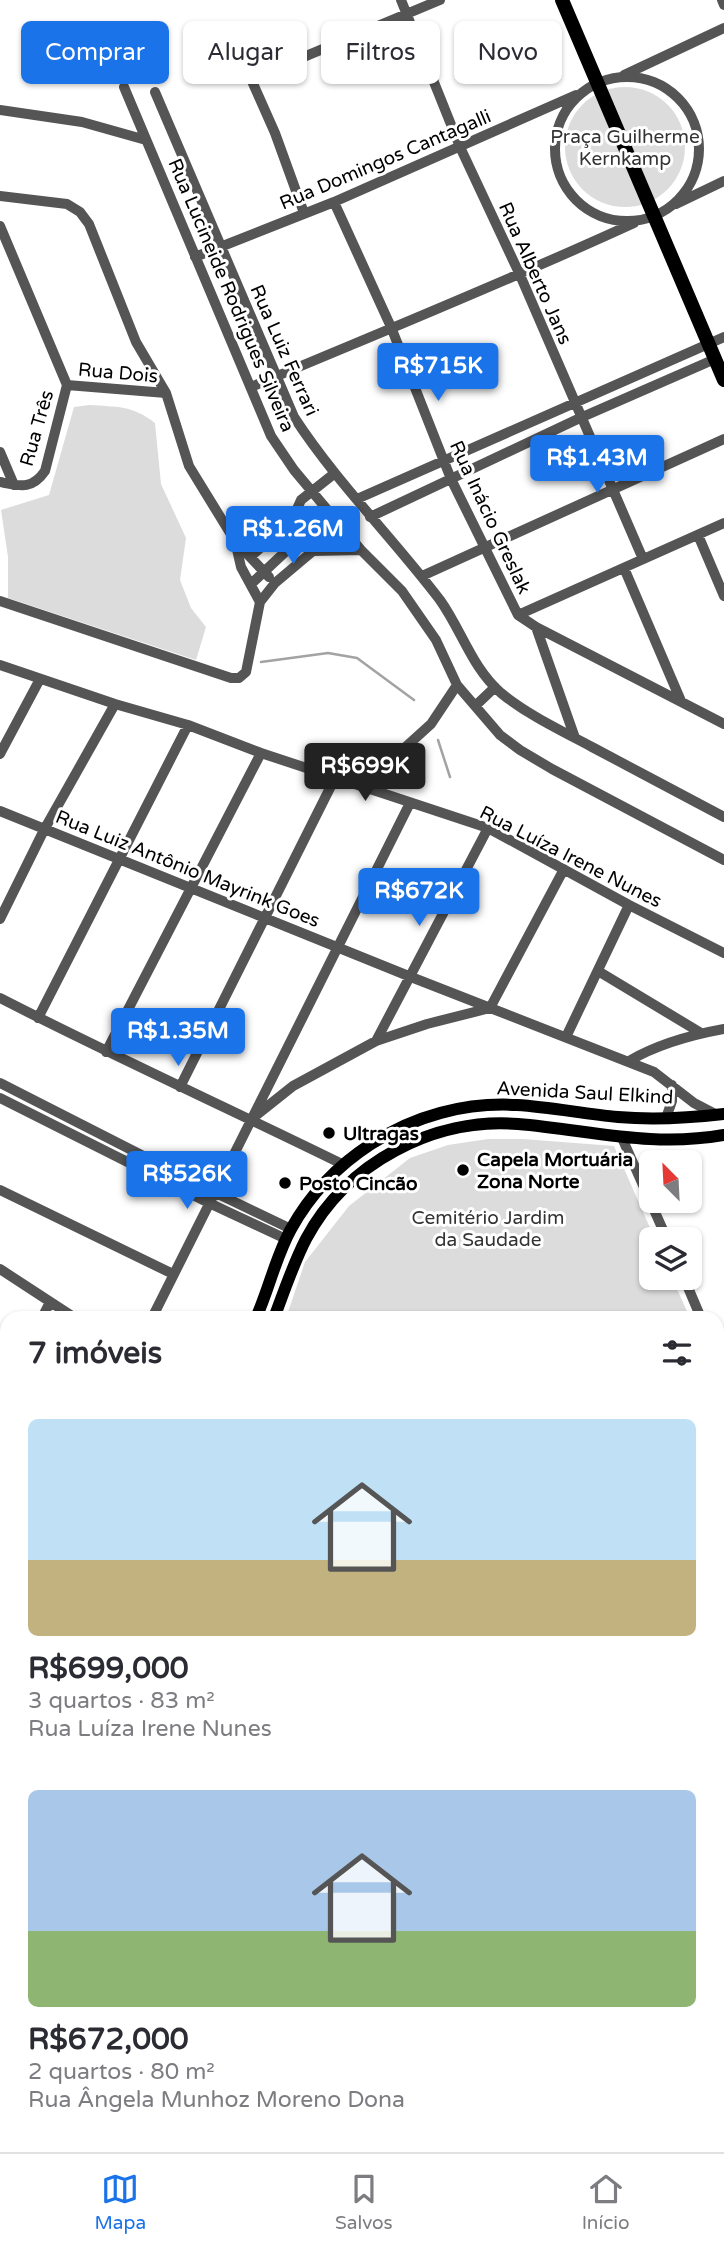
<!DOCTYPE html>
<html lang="pt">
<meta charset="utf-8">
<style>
:root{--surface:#fff;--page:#f7f7f7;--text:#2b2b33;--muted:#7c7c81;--line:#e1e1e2;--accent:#1a73e8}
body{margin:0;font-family:"Varela Round",sans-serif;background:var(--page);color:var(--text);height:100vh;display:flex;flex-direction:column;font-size:26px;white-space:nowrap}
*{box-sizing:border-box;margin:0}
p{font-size:23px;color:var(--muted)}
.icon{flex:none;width:38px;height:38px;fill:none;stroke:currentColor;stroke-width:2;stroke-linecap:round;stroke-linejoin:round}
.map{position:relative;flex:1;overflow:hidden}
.panel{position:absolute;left:0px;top:1311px;width:724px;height:842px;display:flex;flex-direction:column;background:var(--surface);border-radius:21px 21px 0 0;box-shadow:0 2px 5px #0004}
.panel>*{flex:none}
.banner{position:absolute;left:21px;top:21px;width:682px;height:63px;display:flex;gap:14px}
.needle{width:46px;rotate:336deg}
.tools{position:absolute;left:639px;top:1150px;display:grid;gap:14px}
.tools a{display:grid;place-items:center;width:63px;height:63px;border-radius:10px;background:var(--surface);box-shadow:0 2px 5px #0004;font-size:35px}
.price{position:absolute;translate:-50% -60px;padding:0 16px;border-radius:7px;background:var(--accent);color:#fff;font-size:23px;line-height:46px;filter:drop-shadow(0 2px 4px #0008)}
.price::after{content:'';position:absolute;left:50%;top:42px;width:21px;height:16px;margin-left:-10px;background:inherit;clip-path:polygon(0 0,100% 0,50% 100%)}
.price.active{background:#222;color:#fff}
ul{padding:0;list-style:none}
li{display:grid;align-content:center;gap:14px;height:371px;padding:0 28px}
li span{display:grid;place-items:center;height:217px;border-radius:10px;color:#555}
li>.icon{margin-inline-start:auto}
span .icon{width:126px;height:126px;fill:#fffc;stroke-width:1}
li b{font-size:30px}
h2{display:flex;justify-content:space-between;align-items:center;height:84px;padding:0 28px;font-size:30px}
.pill{padding:0 24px;border-radius:10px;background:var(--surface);box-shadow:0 2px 5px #0004;font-size:24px;line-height:63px}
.pill.active{background:var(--accent);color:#fff}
.tabs{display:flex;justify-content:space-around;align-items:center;height:98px;border-top:2px solid var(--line);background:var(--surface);font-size:19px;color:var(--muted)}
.tabs a{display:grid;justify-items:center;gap:4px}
.tabs .active{color:var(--accent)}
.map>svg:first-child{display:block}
</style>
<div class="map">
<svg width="724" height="2152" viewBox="0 0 724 2152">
<rect width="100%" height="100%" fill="#fff"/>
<path fill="#dcdcdc" d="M565 147a60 60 0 1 1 120 0a60 60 0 1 1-120 0Z
M 89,405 C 117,407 132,405 155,423 L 161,484 L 186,538 L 180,580 L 191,608 L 206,627 L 196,660 L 8,598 L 8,557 L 1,510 L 49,495 L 74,407 Z
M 488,1139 L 523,1139 L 614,1146 L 655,1239 L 651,1239 L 651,1278 L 672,1278 L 690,1318 L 286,1318 L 305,1262 L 349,1206 L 410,1158 L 448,1145 Z
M 718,1380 L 724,1395 L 724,1652 L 718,1654 Z
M 718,1991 L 724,1998 L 724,2152 L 582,2152 L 577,2146 L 718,2146 Z"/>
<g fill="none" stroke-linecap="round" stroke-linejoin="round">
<path stroke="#a3a3a3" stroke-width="2.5" d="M 261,662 L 328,653 L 357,658 L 414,700
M 438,740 L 450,777"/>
<path stroke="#555" stroke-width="10" d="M 401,0 L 460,147 L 520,275 L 643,559
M 722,0 L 724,5
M 624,75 L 724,28
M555 149a72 72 0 1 1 144 0a72 72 0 1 1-144 0Z
M 124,87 L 271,436 L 294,470 L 361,550 L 402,591 L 436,640 L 457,685 L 500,735 L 520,750 L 552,769 L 724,860
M 155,92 L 294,417 C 337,483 393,538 440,600 C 462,631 472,668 501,693 C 528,715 562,731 592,747 C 636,770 680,794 724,817
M 0,110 L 82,122 L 146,140
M 0,196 L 67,204 L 80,212 L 89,224 L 136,342 L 166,393 L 189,466 L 235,541 L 241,567 L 260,602 L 246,672 L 239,678 L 231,678 L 0,601
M 334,202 L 391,327 L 451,479 L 518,615
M 676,204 L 724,181
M 304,213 L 275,133 L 251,79 L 440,0
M 0,226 L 67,385
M 195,257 L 334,202 L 576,95
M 67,385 L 166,393
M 251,387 C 379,333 508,281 634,223
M 0,452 L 14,485
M 0,482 C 20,486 32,490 45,471 L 67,385
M 357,499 L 724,337
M 370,517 L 580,418 L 715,359
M 698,535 L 724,596
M 235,541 L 269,577
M 250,557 L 292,520 L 301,500 L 335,473
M 624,568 L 681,701
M 422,576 L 724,439
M 251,584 L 300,538
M 260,602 L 275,583 L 313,551 L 361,550
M 518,615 L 536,627 L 724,724
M 518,615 L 724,523
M 536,627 L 575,738
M 0,665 L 115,704 L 188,725 L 261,753 L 488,828 L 629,905 L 724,953
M 475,706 L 495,687
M 0,754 L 40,679
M 371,788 L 388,763 L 431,724 L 457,685
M 0,811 L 411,977 L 654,1072 L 694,1103 L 717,1115
M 0,919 L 44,830 L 115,704
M 598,971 L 701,1033
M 0,998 C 113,1056 228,1108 342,1164
M 38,1018 L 188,725
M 566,1037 L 629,905
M 376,1041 L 488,828
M 106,1052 L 261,753
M 629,1061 C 658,1044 691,1035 724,1029
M 0,1083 L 214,1192 L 291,1229
M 180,1087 L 335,778
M 0,1098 L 209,1203 L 286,1239
M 254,1117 L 293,1086 L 376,1041 L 427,1024 L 490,1008 L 564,869
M 666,1118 L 672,1101 L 672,1085
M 622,1138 L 667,1239
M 0,1190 L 173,1274
M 0,1269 L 75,1318
M 684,1278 L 701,1318
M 42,1318 L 50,1302
M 152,1318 L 410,803
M 718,1355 L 724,1370
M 0,1402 L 7,1388
M 0,1479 L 7,1485
M 0,1556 L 7,1553
M 0,1630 L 7,1627
M 718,1664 L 724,1661
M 718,1702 L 724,1699
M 0,1704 L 7,1701
M 0,1811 L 7,1827
M 0,1849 L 7,1865
M 0,1881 L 7,1878
M 0,1987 L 7,1984
M 0,2023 L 7,2020
M 145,2146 L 147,2152
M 467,2146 L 471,2152
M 569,2146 L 573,2152
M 119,2152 L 134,2146
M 319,2152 L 333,2146
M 528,2152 L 543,2146"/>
<path stroke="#000" stroke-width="12" d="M 256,1318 C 269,1289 276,1256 291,1229 C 311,1193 337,1166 371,1144 C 414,1116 465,1102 517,1105 C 551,1107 584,1114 618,1117 C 652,1120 689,1118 724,1114
M 274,1318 C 284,1292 293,1264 306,1239 C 346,1163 434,1117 518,1124 C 590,1130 651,1148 724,1135
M 0,1767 L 7,1762
M 0,1786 L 7,1781"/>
<path stroke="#000" stroke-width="14" d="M 562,0 L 724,380"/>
</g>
<g fill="#000" stroke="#fff" stroke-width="2.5">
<circle cx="329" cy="1133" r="7"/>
<circle cx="463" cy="1170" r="7"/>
<circle cx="285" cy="1183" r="7"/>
</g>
<g text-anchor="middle" stroke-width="6" stroke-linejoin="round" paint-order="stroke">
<g font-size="19" fill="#333" stroke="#fff">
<text x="625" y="143">Praça Guilherme<tspan x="625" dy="22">Kernkamp</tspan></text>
<text x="488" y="1224">Cemitério Jardim<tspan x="488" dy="22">da Saudade</tspan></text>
</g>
<g font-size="19" fill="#000" stroke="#fff">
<text transform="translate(385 159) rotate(-23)" y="7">Rua Domingos Cantagalli</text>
<text transform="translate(536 273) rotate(66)" y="7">Rua Alberto Jans</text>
<text transform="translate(232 295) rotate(67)" y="7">Rua Lucineide Rodrigues Silveira</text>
<text transform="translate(285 350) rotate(66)" y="7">Rua Luiz Ferrari</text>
<text transform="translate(118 372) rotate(5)" y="7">Rua Dois</text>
<text transform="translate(36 428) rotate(-74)" y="7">Rua Três</text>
<text transform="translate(491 517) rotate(65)" y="7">Rua Inácio Greslak</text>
<text transform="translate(571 856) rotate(27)" y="7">Rua Luíza Irene Nunes</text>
<text transform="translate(188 868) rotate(22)" y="7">Rua Luiz Antônio Mayrink Goes</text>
<text transform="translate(585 1092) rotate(3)" y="7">Avenida Saul Elkind</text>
</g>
<g font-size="19" font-weight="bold" fill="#000" stroke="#fff" text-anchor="start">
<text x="343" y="1140">Ultragas</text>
<text x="477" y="1166">Capela Mortuária<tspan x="477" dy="22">Zona Norte</tspan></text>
<text x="299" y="1190">Posto Cincão</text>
</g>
</g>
</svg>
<div class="tools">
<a><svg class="needle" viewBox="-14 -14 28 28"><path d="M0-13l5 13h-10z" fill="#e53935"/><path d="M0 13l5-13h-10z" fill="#7c7c81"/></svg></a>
<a><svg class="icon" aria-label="layers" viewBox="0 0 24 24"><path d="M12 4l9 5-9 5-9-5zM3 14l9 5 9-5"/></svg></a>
</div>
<b class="price" style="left:438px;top:403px">R$715K</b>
<b class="price" style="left:597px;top:495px">R$1.43M</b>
<b class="price" style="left:293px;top:566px">R$1.26M</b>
<b class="price active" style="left:365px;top:803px">R$699K</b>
<b class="price" style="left:419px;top:928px">R$672K</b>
<b class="price" style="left:178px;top:1068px">R$1.35M</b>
<b class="price" style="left:187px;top:1211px">R$526K</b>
<div class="banner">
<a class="pill active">Comprar</a>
<a class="pill">Alugar</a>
<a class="pill">Filtros</a>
<a class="pill">Novo</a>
</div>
<section class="panel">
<h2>7 imóveis<svg class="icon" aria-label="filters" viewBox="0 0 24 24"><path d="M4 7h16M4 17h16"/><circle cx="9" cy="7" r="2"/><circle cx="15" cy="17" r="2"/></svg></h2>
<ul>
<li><span style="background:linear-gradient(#bfe0f5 65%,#c2b280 0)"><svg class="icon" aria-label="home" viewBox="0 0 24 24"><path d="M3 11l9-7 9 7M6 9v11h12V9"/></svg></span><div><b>R$699,000</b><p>3 quartos · 83 m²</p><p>Rua Luíza Irene Nunes</p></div></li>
<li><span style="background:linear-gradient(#a9c7e8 65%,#8fb573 0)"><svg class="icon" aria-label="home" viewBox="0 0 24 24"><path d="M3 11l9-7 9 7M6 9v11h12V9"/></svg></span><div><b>R$672,000</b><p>2 quartos · 80 m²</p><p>Rua Ângela Munhoz Moreno Dona</p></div></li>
</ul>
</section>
</div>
<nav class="tabs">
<a class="active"><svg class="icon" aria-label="map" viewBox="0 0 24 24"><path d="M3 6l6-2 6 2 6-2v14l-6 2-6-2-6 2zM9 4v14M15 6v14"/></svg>Mapa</a>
<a><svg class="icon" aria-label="saved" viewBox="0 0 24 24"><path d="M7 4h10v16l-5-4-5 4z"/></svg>Salvos</a>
<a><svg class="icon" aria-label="home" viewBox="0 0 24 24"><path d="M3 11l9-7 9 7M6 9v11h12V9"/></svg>Início</a>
</nav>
